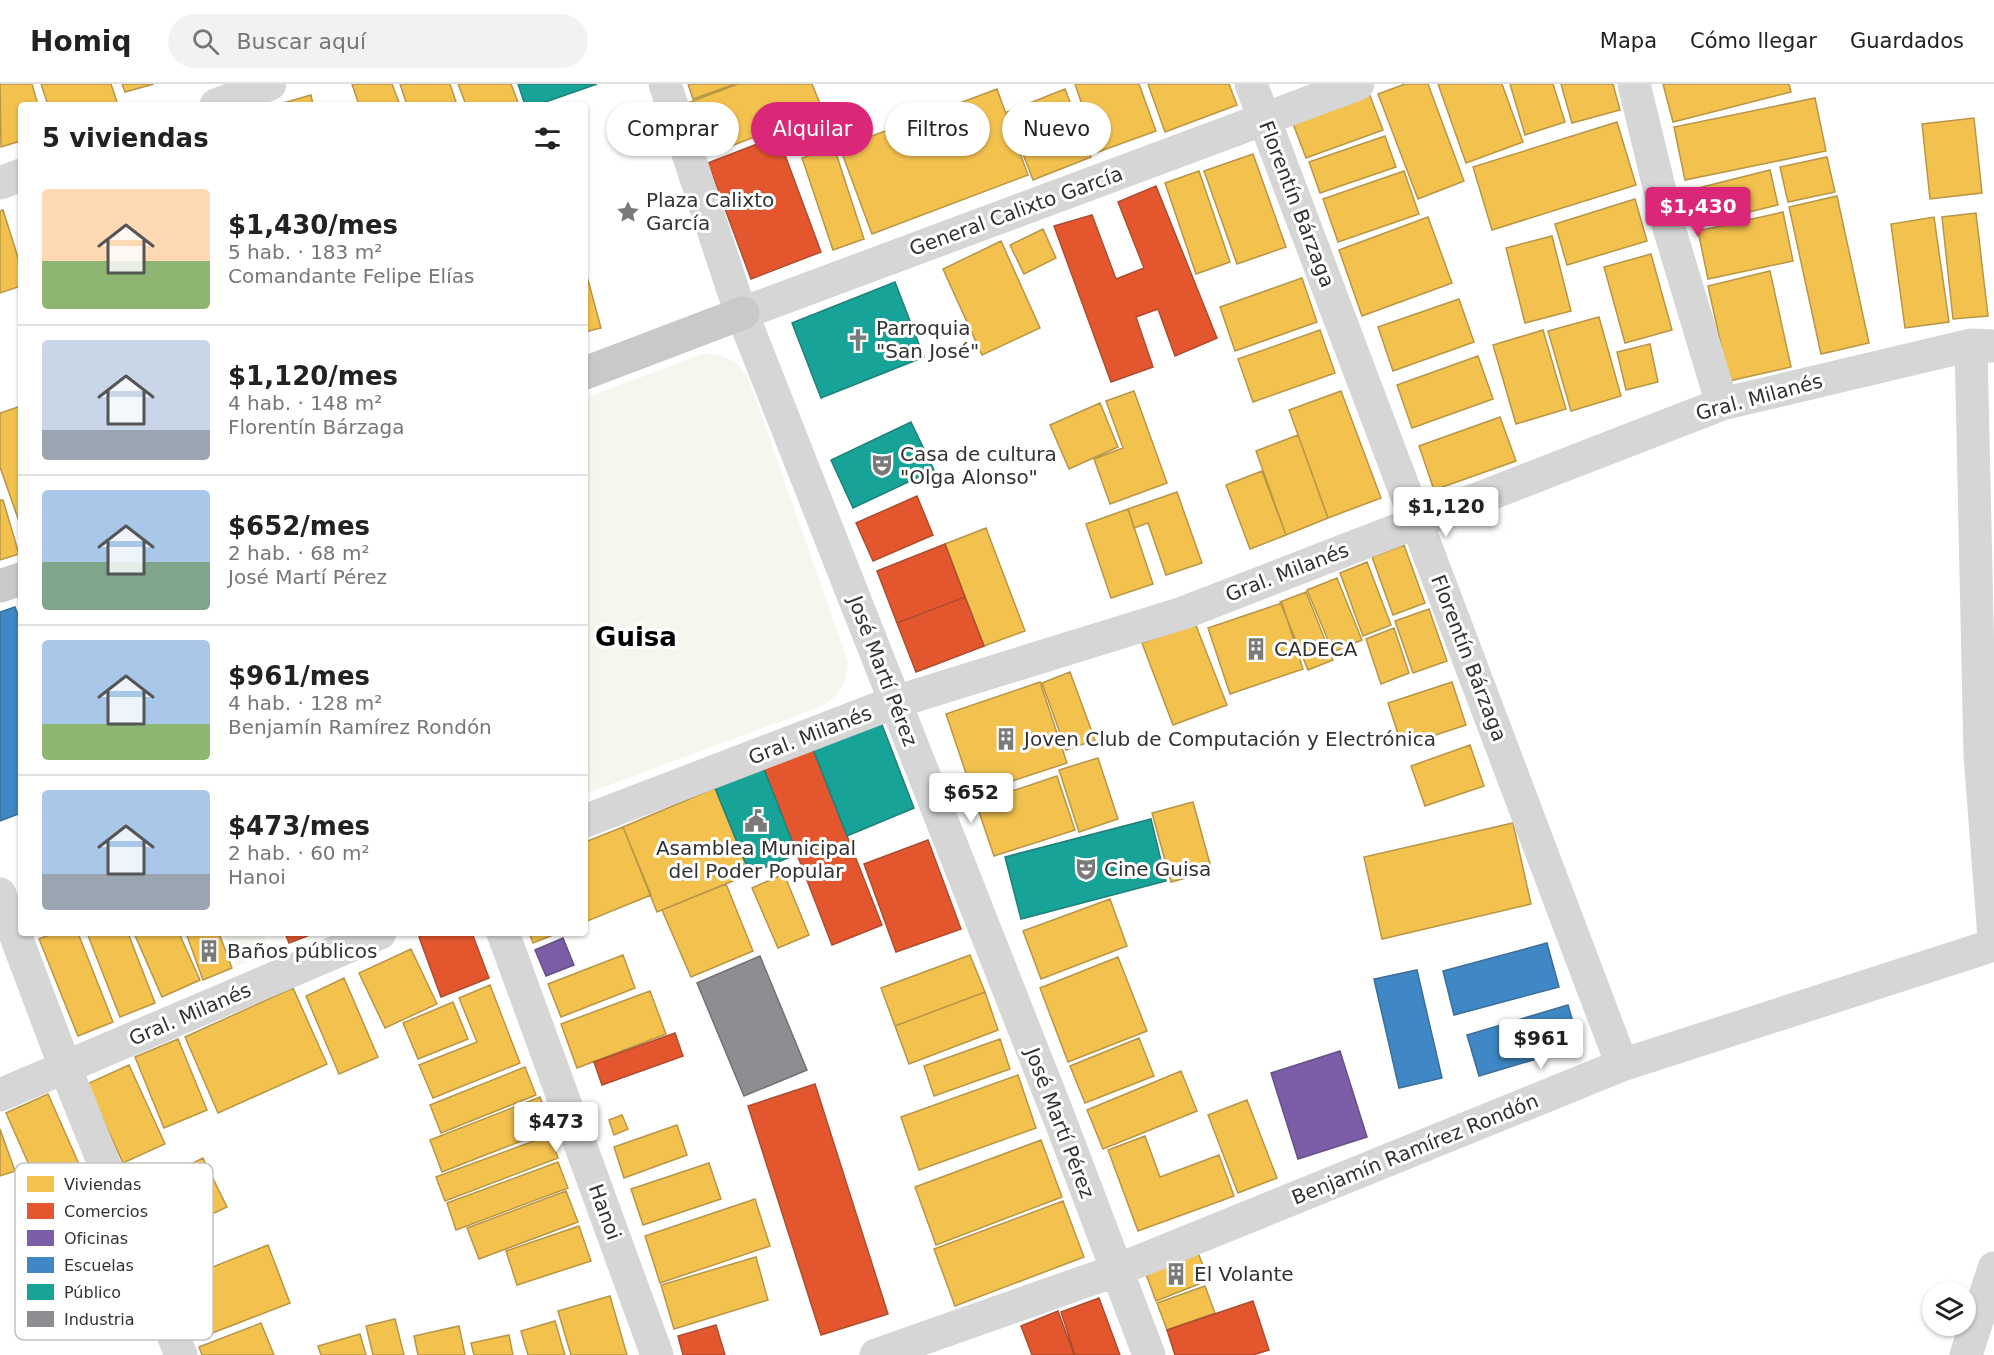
<!DOCTYPE html>
<html lang="es">
<meta charset="utf-8">
<style>
:root{--surface:#fff;--page:#f2f2f2;--text:#222;--muted:#767676;--line:#e0e0e0;--accent:#db2777}
body{margin:0;font-family:"DejaVu Sans",sans-serif;background:var(--page);color:var(--text);height:100vh;display:flex;flex-direction:column;font-size:22px;white-space:nowrap}
*{box-sizing:border-box;margin:0}
p{font-size:20px;color:var(--muted)}
.icon{flex:none;width:33px;height:33px;fill:none;stroke:currentColor;stroke-width:2;stroke-linecap:round;stroke-linejoin:round}
.map{position:relative;flex:1;overflow:hidden}
.sheet{position:absolute;left:18px;top:18px;width:570px;height:834px;display:flex;flex-direction:column;background:var(--surface);border-radius:6px;box-shadow:0 2px 4px #0004}
.sheet>*{flex:none}
.guide{position:absolute;left:606px;top:18px;width:570px;height:54px;display:flex;gap:12px}
.buttons{position:absolute;left:1922px;top:1198px;display:grid;gap:12px}
.buttons a{display:grid;place-items:center;width:54px;height:54px;border-radius:50%;background:var(--surface);box-shadow:0 2px 4px #0004;font-size:30px}
.price{position:absolute;translate:-50% -51px;padding:0 14px;border-radius:6px;background:#fff;color:#222;font-size:20px;line-height:39px;filter:drop-shadow(0 2px 3px #0008)}
.price::after{content:'';position:absolute;left:50%;top:36px;width:18px;height:14px;margin-left:-9px;background:inherit;clip-path:polygon(0 0,100% 0,50% 100%)}
.price.selected{background:var(--accent);color:#fff}
ul{padding:0;list-style:none}
li{display:flex;align-items:center;gap:18px;height:150px;padding:0 24px}
li+li{border-top:2px solid var(--line)}
li span{display:grid;place-items:center;flex:none;width:168px;height:120px;border-radius:6px;color:#555}
li>.icon{margin-inline-start:auto}
span .icon{width:72px;height:72px;fill:#fffc;stroke-width:1}
li b{font-size:26px}
h2{display:flex;justify-content:space-between;align-items:center;height:72px;padding:0 24px;font-size:26px}
.tag{padding:0 21px;border-radius:27px;background:var(--surface);box-shadow:0 2px 4px #0004;font-size:21px;line-height:54px}
.tag.selected{background:var(--accent);color:#fff}
header{display:flex;align-items:center;gap:36px;box-sizing:border-box;height:84px;padding:0 30px;background:var(--surface);border-bottom:2px solid var(--line)}
header strong{font-size:28px}
nav{display:flex;gap:33px;margin-inline-start:auto;font-size:21px}
.search{width:420px;height:54px;background:var(--page);display:flex;align-items:center;gap:15px;box-sizing:border-box;padding:0 21px;border-radius:33px;color:var(--muted);font-size:22px}
.map>svg:first-child{display:block}
</style>
<header>
<strong>Homiq</strong>
<div class="search"><svg class="icon" aria-label="search" viewBox="0 0 24 24"><circle cx="10" cy="10" r="6"/><path d="M15 15l6 6"/></svg>Buscar aquí</div>
<nav><a>Mapa</a><a>Cómo llegar</a><a>Guardados</a></nav>
</header>
<div class="map">
<svg width="1994" height="1271" viewBox="0 0 1994 1271">
<rect width="100%" height="100%" fill="#fff"/>
<path fill="#f4f7ee" d="M 703,270 C 724,270 736,275 748,293 L 848,578 C 847,599 840,611 822,622 L 585,710 L 585,314 Z
M 223,849 L 263,849 L 271,869 L 236,882 Z"/>
<path fill="#f2c14e" stroke="#b89646" stroke-width="1.5" d="M 0,0 L 32,0 L 38,21 L 21,21 L 21,57 L 1,63 Z
M 41,0 L 111,0 L 118,21 L 48,21 Z
M 122,0 L 154,0 L 125,8 Z
M 352,0 L 392,0 L 400,21 L 359,21 Z
M 400,0 L 450,0 L 457,21 L 407,21 Z
M 458,0 L 511,0 L 519,21 L 466,21 Z
M 688,0 L 735,0 L 693,15 Z
M 738,0 L 812,0 L 823,27 L 710,70 L 690,18 Z
M 1075,0 L 1139,0 L 1156,47 L 1098,68 Z
M 1148,0 L 1229,0 L 1237,21 L 1165,48 Z
M 1405,0 L 1428,0 L 1464,97 L 1418,115 L 1378,10 Z
M 1438,0 L 1502,0 L 1523,58 L 1466,79 Z
M 1510,0 L 1553,0 L 1565,38 L 1525,51 Z
M 1561,0 L 1613,0 L 1620,26 L 1572,39 Z
M 1663,0 L 1789,0 L 1791,8 L 1673,38 Z
M 997,5 L 1028,91 L 872,150 L 840,64 Z
M 1065,5 L 1091,73 L 1033,96 L 1007,28 Z
M 1369,9 L 1383,46 L 1306,74 L 1292,37 Z
M 311,11 L 313,21 L 276,21 Z
M 1815,14 L 1826,67 L 1685,96 L 1674,43 Z
M 1974,34 L 1982,109 L 1930,115 L 1922,40 Z
M 1617,38 L 1636,101 L 1492,146 L 1473,83 Z
M 1385,52 L 1396,83 L 1320,109 L 1309,78 Z
M 834,63 L 864,155 L 833,166 L 802,74 Z
M 1253,70 L 1286,163 L 1237,180 L 1204,87 Z
M 1827,73 L 1835,108 L 1788,118 L 1780,83 Z
M 1770,86 L 1778,121 L 1695,141 L 1686,107 Z
M 1199,87 L 1230,178 L 1196,190 L 1165,99 Z
M 1404,87 L 1419,130 L 1338,158 L 1323,115 Z
M 1837,112 L 1869,259 L 1821,270 L 1789,123 Z
M 1635,115 L 1647,157 L 1567,181 L 1555,140 Z
M 3,126 L 21,183 L 21,202 L 0,209 L 0,127 Z
M 1783,128 L 1793,177 L 1708,195 L 1698,147 Z
M 1976,129 L 1988,232 L 1953,235 L 1942,133 Z
M 1428,133 L 1452,199 L 1362,232 L 1339,166 Z
M 1934,133 L 1949,238 L 1905,244 L 1891,140 Z
M 1043,145 L 1056,174 L 1024,190 L 1010,161 Z
M 1552,152 L 1571,227 L 1525,239 L 1506,164 Z
M 1001,157 L 1040,244 L 982,271 L 943,185 Z
M 1651,170 L 1672,246 L 1625,259 L 1604,183 Z
M 585,185 L 601,244 L 585,248 Z
M 1770,187 L 1791,283 L 1729,297 L 1708,202 Z
M 1302,194 L 1317,238 L 1235,267 L 1220,223 Z
M 1459,215 L 1474,258 L 1393,287 L 1378,243 Z
M 1599,233 L 1621,312 L 1571,327 L 1548,247 Z
M 1320,246 L 1335,289 L 1253,318 L 1238,275 Z
M 1543,246 L 1566,325 L 1516,340 L 1493,261 Z
M 1650,260 L 1658,298 L 1626,306 L 1617,268 Z
M 1478,272 L 1493,315 L 1412,344 L 1397,301 Z
M 1134,307 L 1167,399 L 1110,420 L 1094,375 L 1123,364 L 1106,317 Z
M 1341,307 L 1381,414 L 1328,434 L 1289,326 Z
M 1100,319 L 1118,363 L 1069,385 L 1050,341 Z
M 21,322 L 21,443 L 0,383 L 0,329 Z
M 1500,333 L 1516,377 L 1434,406 L 1419,362 Z
M 1298,351 L 1328,434 L 1286,451 L 1256,367 Z
M 1262,387 L 1286,451 L 1250,465 L 1226,401 Z
M 1177,408 L 1202,479 L 1166,491 L 1148,439 L 1134,444 L 1128,425 Z
M 0,416 L 3,416 L 19,470 L 0,476 Z
M 1128,425 L 1153,500 L 1111,514 L 1086,440 Z
M 986,444 L 1025,547 L 984,562 L 945,460 Z
M 1404,461 L 1425,519 L 1393,531 L 1372,473 Z
M 1367,478 L 1391,541 L 1363,552 L 1340,489 Z
M 1337,494 L 1362,556 L 1333,568 L 1307,506 Z
M 1306,508 L 1333,576 L 1308,586 L 1280,518 Z
M 1282,519 L 1303,585 L 1230,610 L 1208,544 Z
M 1429,525 L 1447,577 L 1413,589 L 1395,537 Z
M 1195,539 L 1227,621 L 1173,641 L 1142,559 Z
M 1394,544 L 1409,589 L 1381,600 L 1366,555 Z
M 1070,588 L 1095,656 L 1066,666 L 1042,599 Z
M 1040,598 L 1067,679 L 973,710 L 946,630 Z
M 1452,598 L 1466,641 L 1402,662 L 1388,619 Z
M 1470,661 L 1484,702 L 1425,722 L 1411,682 Z
M 1098,674 L 1118,735 L 1079,748 L 1059,686 Z
M 1057,692 L 1075,746 L 994,772 L 976,719 Z
M 715,704 L 750,790 L 657,828 L 623,743 Z
M 1193,718 L 1212,787 L 1171,798 L 1152,729 Z
M 1513,739 L 1531,820 L 1382,855 L 1364,773 Z
M 623,743 L 651,811 L 585,838 L 585,758 Z
M 784,790 L 809,851 L 778,864 L 752,804 Z
M 726,800 L 753,867 L 691,893 L 662,826 Z
M 1110,815 L 1127,862 L 1041,895 L 1023,847 Z
M 54,849 L 78,849 L 113,938 L 78,952 L 39,855 Z
M 87,849 L 128,849 L 155,919 L 120,933 Z
M 134,849 L 179,849 L 200,896 L 162,913 Z
M 186,849 L 219,849 L 232,884 L 203,896 Z
M 529,849 L 558,849 L 533,859 Z
M 411,865 L 437,920 L 385,944 L 359,889 Z
M 623,871 L 635,904 L 561,933 L 548,900 Z
M 970,871 L 985,908 L 895,942 L 881,904 Z
M 1118,873 L 1147,947 L 1068,978 L 1040,904 Z
M 344,894 L 378,973 L 339,990 L 306,912 Z
M 490,901 L 520,979 L 433,1014 L 419,981 L 477,958 L 459,914 Z
M 293,904 L 327,980 L 218,1029 L 185,953 Z
M 650,907 L 666,950 L 577,984 L 561,940 Z
M 985,908 L 998,946 L 909,980 L 895,942 Z
M 453,918 L 468,955 L 418,975 L 403,939 Z
M 1139,954 L 1154,992 L 1085,1019 L 1070,982 Z
M 178,955 L 207,1026 L 164,1044 L 135,973 Z
M 1000,955 L 1010,985 L 934,1012 L 924,982 Z
M 129,981 L 165,1060 L 123,1079 L 87,1000 Z
M 525,983 L 536,1011 L 441,1049 L 430,1021 Z
M 1181,987 L 1197,1027 L 1103,1065 L 1087,1026 Z
M 1018,991 L 1036,1044 L 919,1086 L 901,1033 Z
M 48,1010 L 91,1107 L 49,1126 L 6,1029 Z
M 540,1013 L 552,1045 L 442,1088 L 430,1056 Z
M 1247,1016 L 1277,1094 L 1238,1109 L 1208,1031 Z
M 622,1031 L 628,1045 L 614,1051 L 609,1036 Z
M 677,1041 L 687,1071 L 624,1094 L 614,1063 Z
M 0,1045 L 15,1087 L 0,1092 Z
M 550,1051 L 558,1074 L 445,1117 L 436,1093 Z
M 1145,1052 L 1160,1093 L 1219,1071 L 1234,1112 L 1138,1147 L 1108,1066 Z
M 1041,1056 L 1062,1113 L 936,1161 L 915,1103 Z
M 203,1074 L 227,1123 L 162,1154 L 139,1105 Z
M 558,1078 L 568,1104 L 456,1146 L 447,1119 Z
M 709,1079 L 721,1115 L 643,1141 L 631,1105 Z
M 566,1107 L 578,1138 L 479,1175 L 467,1144 Z
M 755,1115 L 770,1162 L 660,1199 L 645,1152 Z
M 1063,1117 L 1084,1173 L 955,1222 L 934,1165 Z
M 579,1142 L 591,1177 L 517,1201 L 506,1167 Z
M 268,1161 L 290,1219 L 197,1255 L 175,1198 Z
M 1196,1164 L 1209,1196 L 1156,1217 L 1144,1185 Z
M 756,1173 L 768,1216 L 674,1245 L 661,1201 Z
M 1205,1202 L 1215,1229 L 1167,1246 L 1157,1219 Z
M 610,1212 L 627,1271 L 571,1271 L 558,1227 Z
M 395,1235 L 404,1271 L 373,1271 L 366,1242 Z
M 555,1237 L 565,1271 L 528,1271 L 521,1247 Z
M 261,1239 L 274,1271 L 202,1271 L 199,1263 Z
M 459,1242 L 465,1271 L 418,1271 L 414,1252 Z
M 360,1250 L 366,1271 L 321,1271 L 318,1262 Z
M 509,1251 L 513,1271 L 474,1271 L 471,1259 Z"/>
<path fill="#e4572e" stroke="#af4c2f" stroke-width="1.5" d="M 778,52 L 821,168 L 751,195 L 708,79 Z
M 1156,102 L 1217,254 L 1175,272 L 1158,225 L 1136,233 L 1153,283 L 1111,298 L 1054,142 L 1092,131 L 1116,195 L 1144,184 L 1118,118 Z
M 917,412 L 933,451 L 873,477 L 856,439 Z
M 945,460 L 965,513 L 897,539 L 877,487 Z
M 965,513 L 984,562 L 916,588 L 897,539 Z
M 813,665 L 882,841 L 832,861 L 764,685 Z
M 928,756 L 961,845 L 896,868 L 864,780 Z
M 285,849 L 315,849 L 289,859 Z
M 429,849 L 472,849 L 489,894 L 441,913 L 419,853 Z
M 675,949 L 683,972 L 602,1001 L 594,978 Z
M 815,1000 L 888,1230 L 821,1251 L 748,1022 Z
M 1099,1214 L 1120,1271 L 1075,1271 L 1061,1228 Z
M 1253,1217 L 1269,1266 L 1253,1271 L 1175,1271 L 1167,1246 Z
M 1058,1227 L 1074,1271 L 1032,1271 L 1021,1242 Z
M 716,1241 L 725,1271 L 683,1271 L 678,1252 Z"/>
<path fill="#7b5ea7" stroke="#655184" stroke-width="1.5" d="M 563,854 L 574,881 L 546,892 L 535,866 Z
M 1340,967 L 1367,1053 L 1298,1075 L 1271,989 Z"/>
<path fill="#3f88c5" stroke="#3b6e99" stroke-width="1.5" d="M 15,523 L 21,538 L 21,729 L 0,737 L 0,528 Z
M 1547,859 L 1559,903 L 1454,931 L 1443,887 Z
M 1417,886 L 1442,994 L 1399,1004 L 1374,895 Z
M 1568,921 L 1580,962 L 1479,992 L 1467,951 Z"/>
<path fill="#17a398" stroke="#1f8179" stroke-width="1.5" d="M 518,0 L 597,0 L 537,21 L 525,21 Z
M 895,198 L 924,273 L 821,314 L 792,239 Z
M 911,338 L 934,386 L 853,424 L 831,376 Z
M 881,638 L 914,724 L 847,752 L 813,665 Z
M 764,685 L 797,770 L 750,790 L 715,704 Z
M 1151,735 L 1166,797 L 1021,835 L 1005,773 Z"/>
<path fill="#8d8d92" stroke="#727275" stroke-width="1.5" d="M 760,872 L 807,986 L 744,1012 L 697,899 Z"/>
<g fill="none" stroke-linecap="round" stroke-linejoin="round">
<path stroke="#d6d6d6" stroke-width="33" d="M 665,0 L 734,209 L 1060,1036 L 1149,1271
M 1251,0 L 1622,981
M 1634,0 L 1669,144 L 1722,320
M 216,21 L 270,0
M 0,99 L 21,91
M 743,229 L 1358,0
M 1971,261 L 1980,671 L 1994,854
M 585,737 L 895,618 L 1183,529 L 1722,320 L 1971,261 L 1994,262
M 0,810 L 65,983 L 181,1271
M 503,849 L 657,1271
M 0,1011 L 380,849
M 876,1271 L 1115,1187 L 1622,981 L 1994,861
M 1966,1271 L 1994,1184"/>
<path stroke="#c9c9c9" stroke-width="33" d="M 585,289 L 743,229
M 0,502 L 21,495"/>
</g>
<defs>
<g id="sight-bare" transform="scale(1.8)"><path d="M0-6L1.8-2.2L6-1.7L2.9 1.2L3.7 5.4L0 3.3L-3.7 5.4L-2.9 1.2L-6-1.7L-1.8-2.2Z" fill="#7a7a7a" stroke="#fff" stroke-width="2.5" paint-order="stroke"/></g>
<g id="church-bare" transform="scale(1.8)"><path d="M-1.2-6h2.4v3.5h3.3v2.4h-3.3V6h-2.4V-.1h-3.3v-2.4h3.3Z" fill="#7a7a7a" stroke="#fff" stroke-width="2.5" paint-order="stroke"/></g>
<g id="theatre-bare" transform="scale(1.8)"><path d="M-5-5.5Q0-4 5-5.5V0Q5 5 0 6Q-5 5-5 0ZM-3.3-2.5H-1v1.5H-3.3ZM1-2.5H3.3v1.5H1ZM-2.8 1Q0 5.5 2.8 1Z" fill="#7a7a7a" stroke="#fff" stroke-width="2.5" paint-order="stroke"/></g>
<g id="building-bare" transform="scale(1.8)"><path d="M-4-6H4V6H1V3H-1V6H-4ZM-2.5-4.3h1.7v1.8h-1.7ZM.8-4.3h1.7v1.8H.8ZM-2.5-1h1.7V.8h-1.7ZM.8-1h1.7V.8H.8Z" fill="#7a7a7a" stroke="#fff" stroke-width="2.5" paint-order="stroke"/></g>
<g id="civic-bare" transform="scale(1.8)"><path d="M-.6-6.5H3V-4.5H.6V-3L4-1V1h2V6H-6V1h2V-1L-.6-3ZM-1.2 2.5V6h2.4V2.5Z" fill="#7a7a7a" stroke="#fff" stroke-width="2.5" paint-order="stroke"/></g>
</defs>
<g fill-rule="evenodd">
<use href="#sight-bare" x="628" y="128"/>
<use href="#church-bare" x="858" y="256"/>
<use href="#theatre-bare" x="882" y="381"/>
<use href="#building-bare" x="1256" y="565"/>
<use href="#building-bare" x="1006" y="655"/>
<use href="#civic-bare" x="756" y="737"/>
<use href="#theatre-bare" x="1086" y="785"/>
<use href="#building-bare" x="209" y="867"/>
<use href="#building-bare" x="1176" y="1190"/>
</g>
<g text-anchor="middle" stroke-width="6" stroke-linejoin="round" paint-order="stroke">
<g font-size="20" fill="#323232" stroke="#fff" text-anchor="start">
<text x="646" y="123">Plaza Calixto<tspan x="646" dy="23">García</tspan></text>
<text x="876" y="251">Parroquia<tspan x="876" dy="23">"San José"</tspan></text>
<text x="900" y="377">Casa de cultura<tspan x="900" dy="23">"Olga Alonso"</tspan></text>
<text x="1274" y="572">CADECA</text>
<text x="1024" y="662">Joven Club de Computación y Electrónica</text>
<text x="756" y="771" text-anchor="middle">Asamblea Municipal<tspan x="756" dy="23">del Poder Popular</tspan></text>
<text x="1104" y="792">Cine Guisa</text>
<text x="227" y="874">Baños públicos</text>
<text x="1194" y="1197">El Volante</text>
</g>
<g font-size="20" fill="#323232" stroke="#fff">
<text transform="translate(1297 120) rotate(69)" y="7">Florentín Bárzaga</text>
<text transform="translate(1016 127) rotate(-20)" y="7">General Calixto García</text>
<text transform="translate(1759 313) rotate(-15)" y="7">Gral. Milanés</text>
<text transform="translate(1287 488) rotate(-21)" y="7">Gral. Milanés</text>
<text transform="translate(1469 574) rotate(69)" y="7">Florentín Bárzaga</text>
<text transform="translate(883 587) rotate(69)" y="7">José Martí Pérez</text>
<text transform="translate(810 651) rotate(-21)" y="7">Gral. Milanés</text>
<text transform="translate(190 930) rotate(-23)" y="7">Gral. Milanés</text>
<text transform="translate(1060 1039) rotate(69)" y="7">José Martí Pérez</text>
<text transform="translate(1415 1065) rotate(-22)" y="7">Benjamín Ramírez Rondón</text>
<text transform="translate(605 1128) rotate(70)" y="7">Hanoi</text>
</g>
<g font-size="26" font-weight="bold" fill="#000" stroke="#fff">
<text x="636" y="562">Guisa</text>
</g>
</g>
<rect x="15" y="1079" width="198" height="177" rx="9" fill="#fff" stroke="#c2c2c2" stroke-width="1.5"/>
<rect x="27" y="1092" width="27" height="16" fill="#f2c14e"/>
<rect x="27" y="1119" width="27" height="16" fill="#e4572e"/>
<rect x="27" y="1146" width="27" height="16" fill="#7b5ea7"/>
<rect x="27" y="1173" width="27" height="16" fill="#3f88c5"/>
<rect x="27" y="1200" width="27" height="16" fill="#17a398"/>
<rect x="27" y="1227" width="27" height="16" fill="#8d8d92"/>
<g font-size="16" fill="#323232">
<text x="64" y="1106">Viviendas</text>
<text x="64" y="1133">Comercios</text>
<text x="64" y="1160">Oficinas</text>
<text x="64" y="1187">Escuelas</text>
<text x="64" y="1214">Público</text>
<text x="64" y="1241">Industria</text>
</g>
</svg>
<div class="buttons">
<a><svg class="icon" aria-label="layers" viewBox="0 0 24 24"><path d="M12 4l9 5-9 5-9-5zM3 14l9 5 9-5"/></svg></a>
</div>
<b class="price selected" style="left:1698px;top:154px">$1,430</b>
<b class="price" style="left:1446px;top:454px">$1,120</b>
<b class="price" style="left:971px;top:740px">$652</b>
<b class="price" style="left:1541px;top:986px">$961</b>
<b class="price" style="left:556px;top:1069px">$473</b>
<div class="guide">
<a class="tag">Comprar</a>
<a class="tag selected">Alquilar</a>
<a class="tag">Filtros</a>
<a class="tag">Nuevo</a>
</div>
<section class="sheet">
<h2>5 viviendas<svg class="icon" aria-label="filters" viewBox="0 0 24 24"><path d="M4 7h16M4 17h16"/><circle cx="9" cy="7" r="2"/><circle cx="15" cy="17" r="2"/></svg></h2>
<ul>
<li><span style="background:linear-gradient(#ffd9b3 60%,#8fb573 0)"><svg class="icon" aria-label="home" viewBox="0 0 24 24"><path d="M3 11l9-7 9 7M6 9v11h12V9"/></svg></span><div><b>$1,430/mes</b><p>5 hab. · 183 m²</p><p>Comandante Felipe Elías</p></div></li>
<li><span style="background:linear-gradient(#c9d6e8 75%,#9aa5b1 0)"><svg class="icon" aria-label="home" viewBox="0 0 24 24"><path d="M3 11l9-7 9 7M6 9v11h12V9"/></svg></span><div><b>$1,120/mes</b><p>4 hab. · 148 m²</p><p>Florentín Bárzaga</p></div></li>
<li><span style="background:linear-gradient(#a9c7e8 60%,#7fa58c 0)"><svg class="icon" aria-label="home" viewBox="0 0 24 24"><path d="M3 11l9-7 9 7M6 9v11h12V9"/></svg></span><div><b>$652/mes</b><p>2 hab. · 68 m²</p><p>José Martí Pérez</p></div></li>
<li><span style="background:linear-gradient(#a9c7e8 70%,#8fb573 0)"><svg class="icon" aria-label="home" viewBox="0 0 24 24"><path d="M3 11l9-7 9 7M6 9v11h12V9"/></svg></span><div><b>$961/mes</b><p>4 hab. · 128 m²</p><p>Benjamín Ramírez Rondón</p></div></li>
<li><span style="background:linear-gradient(#a9c7e8 70%,#9aa5b1 0)"><svg class="icon" aria-label="home" viewBox="0 0 24 24"><path d="M3 11l9-7 9 7M6 9v11h12V9"/></svg></span><div><b>$473/mes</b><p>2 hab. · 60 m²</p><p>Hanoi</p></div></li>
</ul>
</section>
</div>
